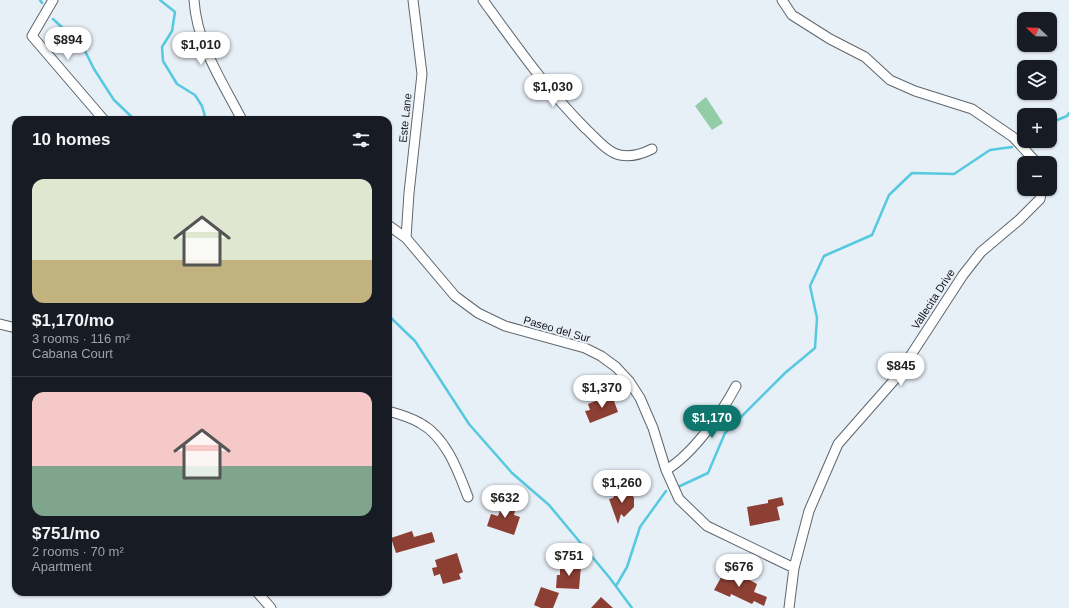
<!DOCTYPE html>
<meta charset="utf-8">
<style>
:root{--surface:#171b24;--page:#242831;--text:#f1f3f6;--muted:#9ea1a6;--line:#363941;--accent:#0f766e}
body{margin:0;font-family:Arial,sans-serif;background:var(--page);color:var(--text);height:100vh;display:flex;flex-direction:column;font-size:15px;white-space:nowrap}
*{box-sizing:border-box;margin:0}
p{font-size:13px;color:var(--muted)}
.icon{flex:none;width:22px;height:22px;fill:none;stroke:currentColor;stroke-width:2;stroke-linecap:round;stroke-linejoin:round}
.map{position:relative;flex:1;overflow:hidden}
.side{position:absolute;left:12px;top:116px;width:380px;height:480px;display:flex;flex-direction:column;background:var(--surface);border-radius:12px;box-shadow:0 1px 3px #0004}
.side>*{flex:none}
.needle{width:26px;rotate:292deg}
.fabs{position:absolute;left:1017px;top:12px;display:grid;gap:8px}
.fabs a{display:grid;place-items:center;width:40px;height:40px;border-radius:8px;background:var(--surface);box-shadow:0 1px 3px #0004;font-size:20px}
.price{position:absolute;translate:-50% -34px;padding:0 9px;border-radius:14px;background:#fff;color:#222;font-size:13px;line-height:26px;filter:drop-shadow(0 1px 2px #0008)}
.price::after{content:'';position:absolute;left:50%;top:24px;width:12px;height:9px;margin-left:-6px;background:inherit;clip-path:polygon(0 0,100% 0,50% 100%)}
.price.on{background:var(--accent);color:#fff}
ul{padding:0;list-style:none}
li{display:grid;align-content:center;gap:8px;height:212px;padding:0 20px}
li+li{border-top:1px solid var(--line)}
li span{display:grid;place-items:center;height:124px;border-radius:12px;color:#555}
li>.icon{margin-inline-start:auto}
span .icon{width:72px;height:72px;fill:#fffc;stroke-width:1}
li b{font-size:17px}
h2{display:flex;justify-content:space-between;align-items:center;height:48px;padding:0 20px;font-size:17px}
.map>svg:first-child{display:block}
</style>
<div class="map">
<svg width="1069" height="608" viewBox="0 0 1069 608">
<rect width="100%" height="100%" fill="#e7eff7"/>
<path fill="#93cda8" d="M 706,97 L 723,123 L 712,130 L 695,106 Z"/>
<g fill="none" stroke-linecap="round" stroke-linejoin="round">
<path stroke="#56c9e0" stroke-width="2.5" d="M 40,0 L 42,3
M 160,0 L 175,12 L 172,31 L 162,47 L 163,61 L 177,84 L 195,95 L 202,106 L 206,120
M 53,19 L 83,47 L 94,69 L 114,100 L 135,120
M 1050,123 L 1067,116 L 1069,113
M 1022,136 L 1024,135
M 388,315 L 415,341 L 469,424 L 512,473 L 549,505 L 609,577 L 632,608
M 678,487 L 708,473 L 725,433 L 785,373 L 815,348 L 817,318 L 810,286 L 824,256 L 872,235 L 889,195 L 912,173 L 954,174 L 990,150 L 1012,147
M 616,586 L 627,567 L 640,527 L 666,491"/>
</g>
<path fill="#8d3f34" d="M 613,394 L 616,400 L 614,401 L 618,412 L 590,423 L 585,411 L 590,410 L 588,404 Z
M 625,489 L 631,493 L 634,498 L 634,507 L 624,517 L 621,514 L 618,524 L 609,499 L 613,498 L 616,492 Z
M 782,497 L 784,505 L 777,507 L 780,520 L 750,526 L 747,507 L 768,503 L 768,500 Z
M 509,501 L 517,504 L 514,515 L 520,517 L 514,535 L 487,526 L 491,514 L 498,516 L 502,505 L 507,507 Z
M 412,531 L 414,537 L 432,532 L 435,542 L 396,553 L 391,538 Z
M 457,553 L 463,572 L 459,574 L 461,579 L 443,584 L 440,574 L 434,576 L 432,568 L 437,567 L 435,560 Z
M 560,565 L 581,566 L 579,589 L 556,588 L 557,575 L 560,575 Z
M 731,570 L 757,584 L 754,592 L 767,597 L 764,606 L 754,601 L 752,604 L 731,594 L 730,597 L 714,590 L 724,572 L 729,574 Z
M 541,587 L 559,593 L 553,608 L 541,608 L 534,605 Z
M 601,597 L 613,608 L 591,608 Z"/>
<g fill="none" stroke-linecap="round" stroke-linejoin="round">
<g stroke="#5f666d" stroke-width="11">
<path id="minor" d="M 53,0 L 32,36 L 104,120
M 194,0 C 197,45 222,81 242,120
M 483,0 C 515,44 547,90 586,129 C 595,137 603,148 614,153 C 627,159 640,155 652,149
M 782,0 L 792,15 L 830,39 L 865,57 L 890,80 L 915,91 L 972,109 L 1013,137 L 1037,163
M 388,225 L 406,238 L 455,296 L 478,313 L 505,326 L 585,348 L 601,356 L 616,367 L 629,381 L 640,398 L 653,428 L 666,470 L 679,499 L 707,526 L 794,568
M 406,238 L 409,193 L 422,74 L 413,0
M 0,324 L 16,328
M 388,411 C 399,414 410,417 420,423 C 446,437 458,471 468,497
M 666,470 C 693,454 721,414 736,386
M 257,592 L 271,608
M 789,608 L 794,568 L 809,511 L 838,444 L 896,378 L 963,275 L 981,252 L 1019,220 L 1040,199 L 1042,189"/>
</g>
<use href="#minor" stroke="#fff" stroke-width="9"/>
</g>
<g text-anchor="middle" stroke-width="4" stroke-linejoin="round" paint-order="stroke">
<g font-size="11" fill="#111316" stroke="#e7eff7">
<text transform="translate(405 118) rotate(-84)" y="4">Este Lane</text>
<text transform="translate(933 299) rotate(-57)" y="4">Vallecita Drive</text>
<text transform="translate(557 329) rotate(16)" y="4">Paseo del Sur</text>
</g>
</g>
</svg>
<div class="fabs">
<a><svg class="needle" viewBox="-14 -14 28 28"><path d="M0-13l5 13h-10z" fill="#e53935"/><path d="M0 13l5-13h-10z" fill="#9ea1a6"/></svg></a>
<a><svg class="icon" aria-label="layers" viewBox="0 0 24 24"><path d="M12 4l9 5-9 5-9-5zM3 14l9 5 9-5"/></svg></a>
<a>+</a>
<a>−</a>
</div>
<b class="price" style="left:68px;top:61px">$894</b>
<b class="price" style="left:201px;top:66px">$1,010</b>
<b class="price" style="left:553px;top:108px">$1,030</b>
<b class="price" style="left:901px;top:387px">$845</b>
<b class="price" style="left:602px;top:409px">$1,370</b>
<b class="price on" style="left:712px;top:439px">$1,170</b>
<b class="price" style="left:622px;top:504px">$1,260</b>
<b class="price" style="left:505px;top:519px">$632</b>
<b class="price" style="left:569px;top:577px">$751</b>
<b class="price" style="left:739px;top:588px">$676</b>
<section class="side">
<h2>10 homes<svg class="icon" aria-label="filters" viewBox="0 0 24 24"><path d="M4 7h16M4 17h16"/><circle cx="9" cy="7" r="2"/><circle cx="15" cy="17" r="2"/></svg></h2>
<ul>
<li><span style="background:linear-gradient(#dfe7d0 65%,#c2b280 0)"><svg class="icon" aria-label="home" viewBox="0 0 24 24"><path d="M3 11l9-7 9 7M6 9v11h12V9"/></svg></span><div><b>$1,170/mo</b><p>3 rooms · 116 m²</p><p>Cabana Court</p></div></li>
<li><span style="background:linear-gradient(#f6c9c9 60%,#7fa58c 0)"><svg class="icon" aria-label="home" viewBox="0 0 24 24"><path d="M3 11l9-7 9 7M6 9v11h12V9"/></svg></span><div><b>$751/mo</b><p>2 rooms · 70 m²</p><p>Apartment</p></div></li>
</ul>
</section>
</div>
